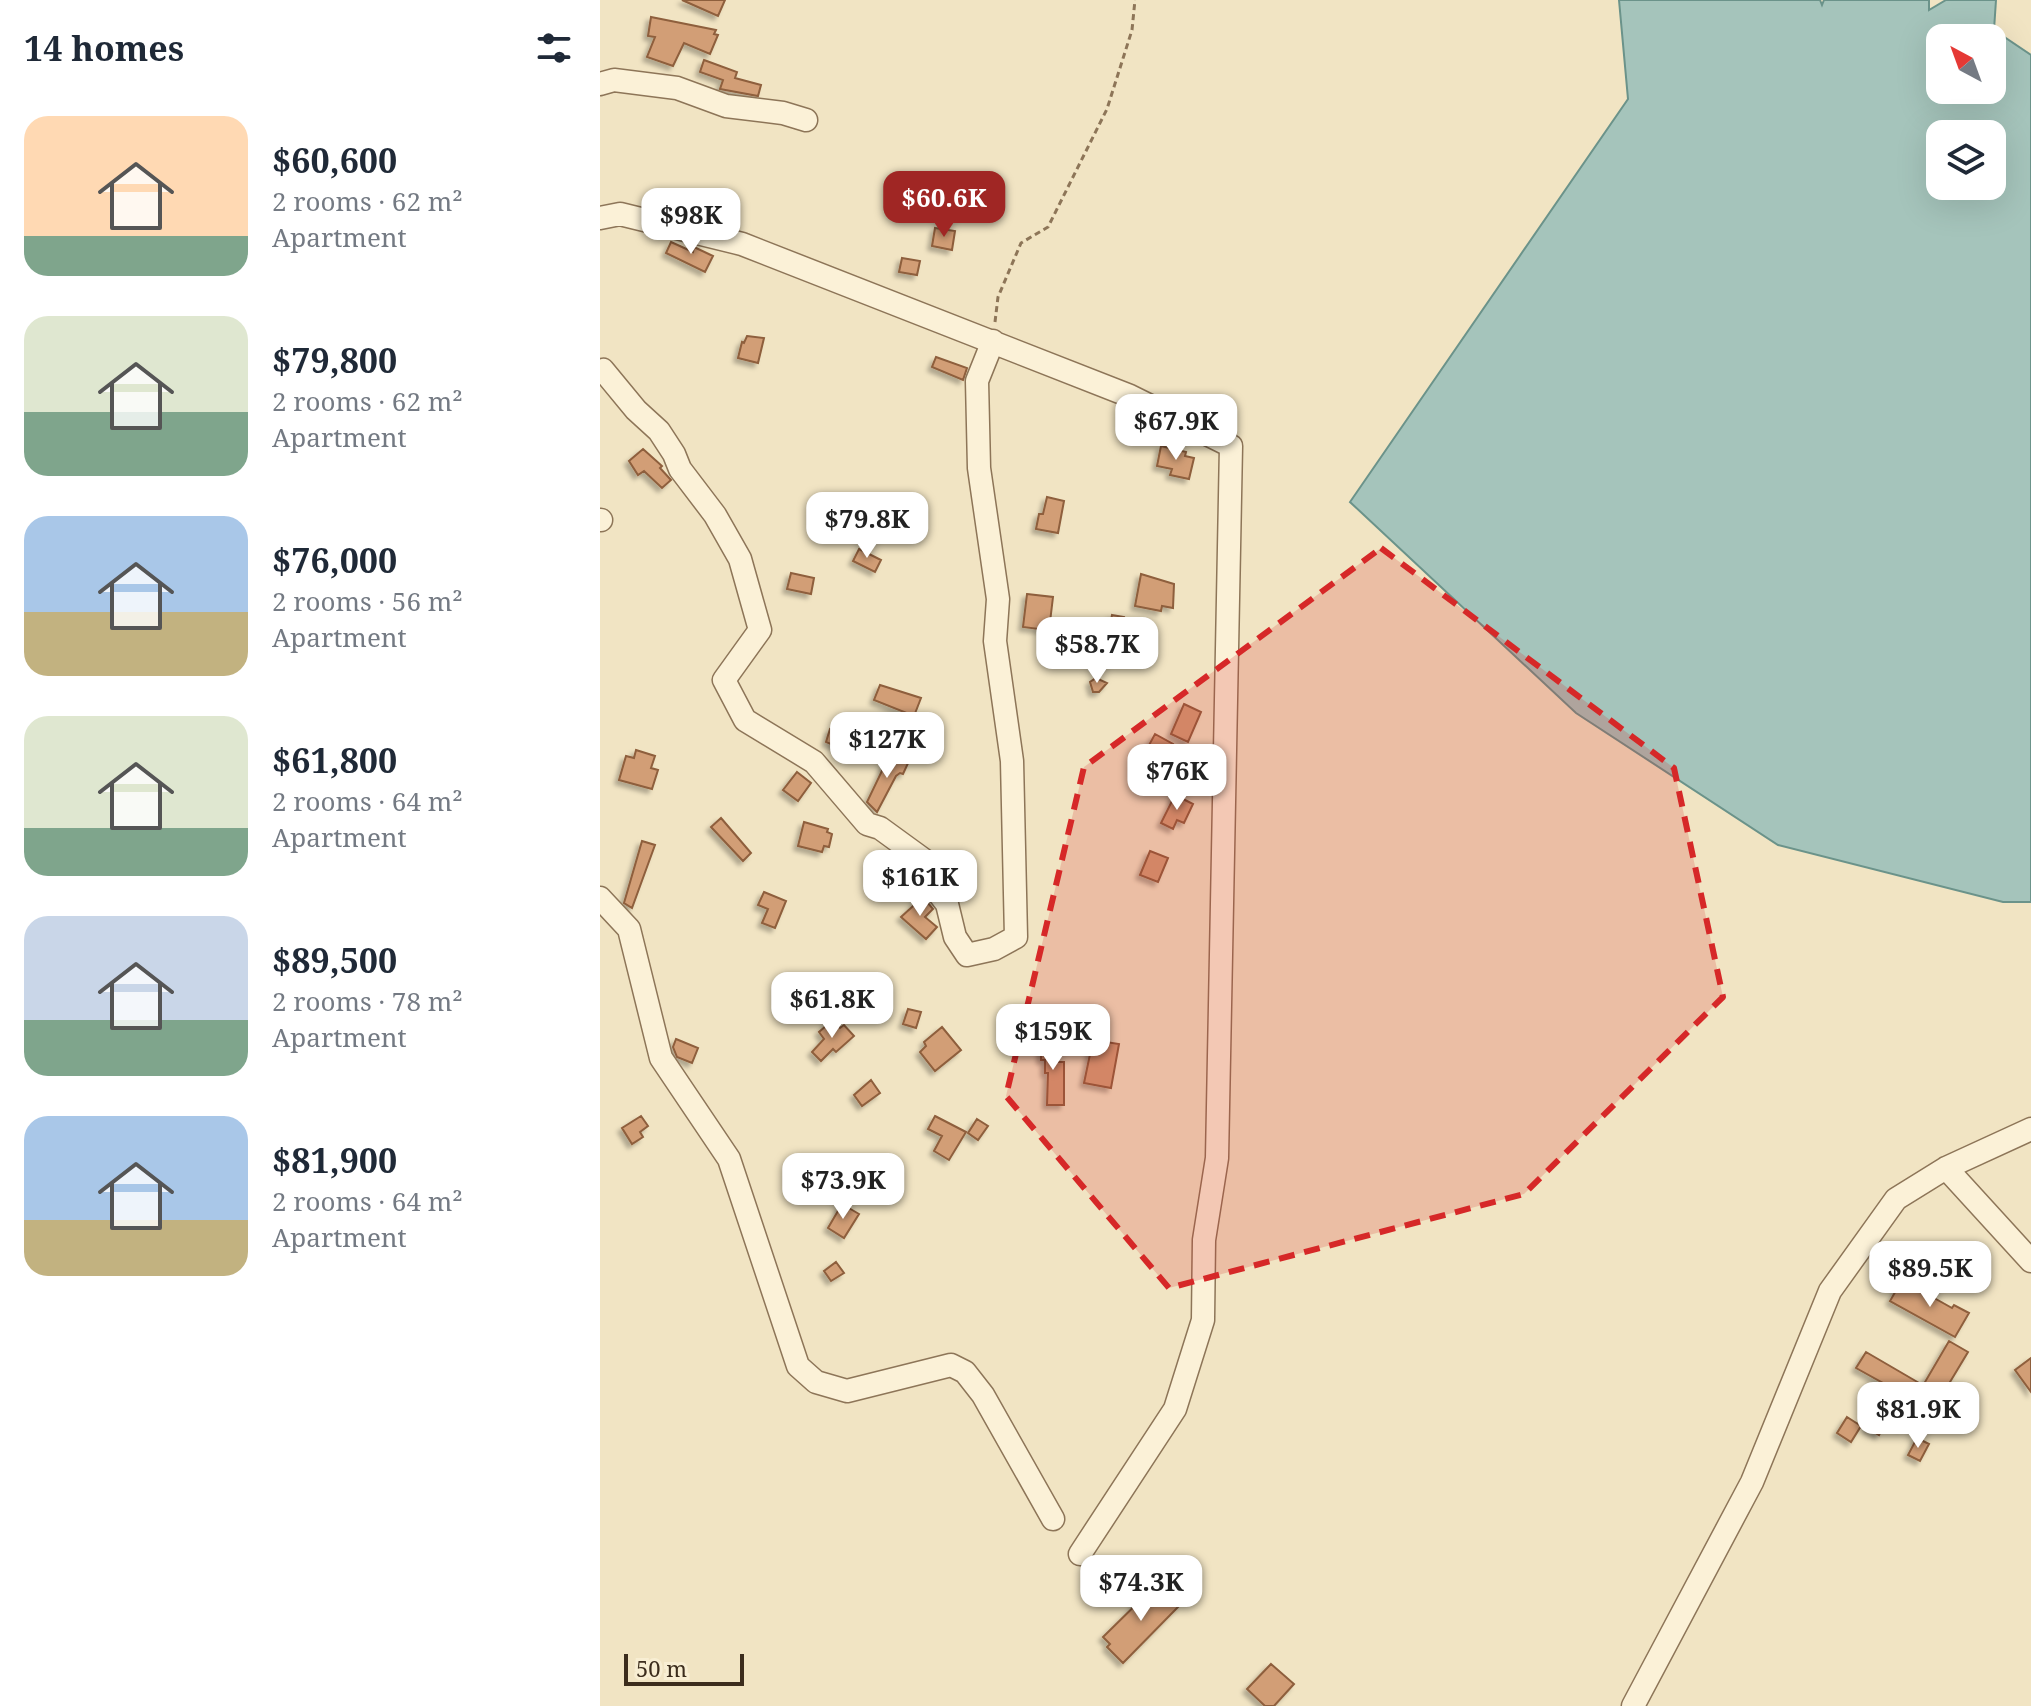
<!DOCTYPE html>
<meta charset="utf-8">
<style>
:root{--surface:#fff;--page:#f2f2f3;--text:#1f2937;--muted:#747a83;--accent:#a02624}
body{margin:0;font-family:"Noto Serif",serif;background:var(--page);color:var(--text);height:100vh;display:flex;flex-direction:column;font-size:30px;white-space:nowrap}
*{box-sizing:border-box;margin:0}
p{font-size:26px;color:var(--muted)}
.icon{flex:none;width:44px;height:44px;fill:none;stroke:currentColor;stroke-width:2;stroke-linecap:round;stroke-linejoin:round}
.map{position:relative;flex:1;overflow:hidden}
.sheet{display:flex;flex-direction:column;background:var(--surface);width:600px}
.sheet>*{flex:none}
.needle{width:52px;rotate:319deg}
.buttons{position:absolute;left:1326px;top:24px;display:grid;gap:16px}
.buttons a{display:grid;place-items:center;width:80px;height:80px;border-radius:16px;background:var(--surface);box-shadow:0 8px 32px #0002;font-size:40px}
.scale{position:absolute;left:24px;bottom:20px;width:120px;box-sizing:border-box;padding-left:8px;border:4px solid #3c2d1d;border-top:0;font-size:22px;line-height:28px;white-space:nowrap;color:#3c2d1d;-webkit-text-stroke:6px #f8eed3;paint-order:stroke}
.price{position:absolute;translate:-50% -68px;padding:0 18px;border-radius:16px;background:#fff;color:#222;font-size:26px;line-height:52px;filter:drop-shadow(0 2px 4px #0008)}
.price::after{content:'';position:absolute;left:50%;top:48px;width:24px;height:18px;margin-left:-12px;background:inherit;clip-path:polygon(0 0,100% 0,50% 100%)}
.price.active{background:var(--accent);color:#fff}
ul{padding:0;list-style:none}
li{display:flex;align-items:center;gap:24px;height:200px;padding:0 24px}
li span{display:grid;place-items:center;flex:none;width:224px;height:160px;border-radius:24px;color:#555}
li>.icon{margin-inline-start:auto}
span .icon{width:96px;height:96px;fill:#fffc;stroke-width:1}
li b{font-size:34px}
h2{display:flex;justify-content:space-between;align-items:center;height:96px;padding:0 24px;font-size:34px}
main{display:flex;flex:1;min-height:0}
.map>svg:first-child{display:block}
</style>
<main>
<section class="sheet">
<h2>14 homes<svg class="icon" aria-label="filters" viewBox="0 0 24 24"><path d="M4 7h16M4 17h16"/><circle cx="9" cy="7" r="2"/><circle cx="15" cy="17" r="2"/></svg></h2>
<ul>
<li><span style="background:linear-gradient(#ffd9b3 75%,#7fa58c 0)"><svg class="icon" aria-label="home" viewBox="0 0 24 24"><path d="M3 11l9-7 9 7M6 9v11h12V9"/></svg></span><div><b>$60,600</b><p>2 rooms · 62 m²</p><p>Apartment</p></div></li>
<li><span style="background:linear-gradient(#dfe7d0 60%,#7fa58c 0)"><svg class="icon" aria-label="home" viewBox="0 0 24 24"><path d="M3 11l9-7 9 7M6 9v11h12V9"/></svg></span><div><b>$79,800</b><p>2 rooms · 62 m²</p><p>Apartment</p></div></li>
<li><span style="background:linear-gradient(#a9c7e8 60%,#c2b280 0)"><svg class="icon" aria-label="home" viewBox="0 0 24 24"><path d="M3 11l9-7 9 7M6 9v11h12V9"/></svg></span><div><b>$76,000</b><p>2 rooms · 56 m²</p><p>Apartment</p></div></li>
<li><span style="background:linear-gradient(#dfe7d0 70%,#7fa58c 0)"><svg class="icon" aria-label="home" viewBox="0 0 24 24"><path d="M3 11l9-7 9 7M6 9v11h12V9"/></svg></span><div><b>$61,800</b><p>2 rooms · 64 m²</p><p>Apartment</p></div></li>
<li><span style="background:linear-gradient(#c9d6e8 65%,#7fa58c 0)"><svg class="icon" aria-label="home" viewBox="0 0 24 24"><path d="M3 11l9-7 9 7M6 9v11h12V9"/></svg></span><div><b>$89,500</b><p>2 rooms · 78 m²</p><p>Apartment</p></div></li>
<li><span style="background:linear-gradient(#a9c7e8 65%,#c2b280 0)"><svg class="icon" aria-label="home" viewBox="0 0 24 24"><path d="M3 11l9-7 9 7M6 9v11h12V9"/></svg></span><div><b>$81,900</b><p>2 rooms · 64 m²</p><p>Apartment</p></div></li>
</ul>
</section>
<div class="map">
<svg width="1431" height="1706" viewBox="0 0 1431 1706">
<defs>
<filter id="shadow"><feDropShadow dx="-4" dy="4" stdDeviation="2" flood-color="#0004"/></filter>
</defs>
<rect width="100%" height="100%" fill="#f1e4c3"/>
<path fill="#a5c4bb" stroke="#6b938a" stroke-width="2" fill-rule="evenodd" d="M 1019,0 L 1220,0 L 1222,5 L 1224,0 L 1329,0 L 1329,10 L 1346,0 L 1396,0 L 1394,30 L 1431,55 L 1431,902 L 1403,902 L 1178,845 L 976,713 L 750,502 L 1028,99 ZM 1340,38 L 1392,38 L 1392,90 L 1340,90 ZM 1340,134 L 1392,134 L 1392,186 L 1340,186 Z"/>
<path fill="#d29e76" stroke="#8e5e3c" stroke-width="2" filter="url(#shadow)" d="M 82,0 L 125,0 L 118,16 Z
M 51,17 L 116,30 L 114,34 L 118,35 L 110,54 L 84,43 L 73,66 L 47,57 L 55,37 L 48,36 Z
M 104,60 L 137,72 L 135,78 L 161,85 L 158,96 L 120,89 L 123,80 L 100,72 Z
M 335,228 L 355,231 L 352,250 L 332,246 Z
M 71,242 L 93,252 L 94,247 L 113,256 L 105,272 L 66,253 Z
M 302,258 L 320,261 L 317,275 L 299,272 Z
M 147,336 L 164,338 L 158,363 L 138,358 L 142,342 L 144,343 Z
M 336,357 L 367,368 L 363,380 L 332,367 Z
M 561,446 L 586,452 L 585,456 L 594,458 L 589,479 L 570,475 L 572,469 L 557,466 Z
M 43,449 L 62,466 L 60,468 L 71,480 L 62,488 L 44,471 L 38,475 L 29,461 Z
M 447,497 L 464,501 L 458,533 L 436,529 L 439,514 L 443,514 Z
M 259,549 L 281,560 L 275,572 L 253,561 Z
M 191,573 L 214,578 L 211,594 L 187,589 Z
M 541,574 L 574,584 L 573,608 L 562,606 L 561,611 L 535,606 Z
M 427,594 L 453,597 L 450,622 L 447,621 L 446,630 L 423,627 Z
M 512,615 L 524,617 L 519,642 L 507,640 Z
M 496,678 L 507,683 L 499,692 L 493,692 L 490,682 Z
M 280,685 L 321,698 L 314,716 L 274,700 Z
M 584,704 L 601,712 L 588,742 L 571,734 Z
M 230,729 L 259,737 L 252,753 L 226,742 Z
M 555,734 L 573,744 L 560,768 L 542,758 Z
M 36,750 L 55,756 L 51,768 L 58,770 L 52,789 L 19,780 L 26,756 L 34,758 Z
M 291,752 L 309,761 L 303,774 L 300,773 L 296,776 L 277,812 L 267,802 Z
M 197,772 L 211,783 L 198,801 L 183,790 Z
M 575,795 L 593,804 L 584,823 L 577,820 L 573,829 L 561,823 Z
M 121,818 L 151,853 L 143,861 L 111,827 Z
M 204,822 L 228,829 L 227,832 L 232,834 L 229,847 L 224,846 L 222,852 L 198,846 Z
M 42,841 L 55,845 L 32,908 L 24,903 Z
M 550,851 L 568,858 L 558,882 L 540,875 Z
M 164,892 L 186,901 L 175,928 L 162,923 L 168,909 L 158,905 Z
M 323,897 L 333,909 L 325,917 L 337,927 L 326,939 L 301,917 Z
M 308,1009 L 321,1012 L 316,1028 L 303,1024 Z
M 233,1020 L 240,1028 L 244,1025 L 254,1036 L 236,1052 L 233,1049 L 221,1061 L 212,1052 L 224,1039 L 219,1032 Z
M 342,1027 L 361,1050 L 335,1071 L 320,1052 L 326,1046 L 324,1042 Z
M 76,1039 L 98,1048 L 92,1063 L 77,1057 L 73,1047 Z
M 441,1039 L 458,1039 L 458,1062 L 464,1062 L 464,1105 L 447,1105 L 448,1073 L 445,1073 L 445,1060 L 441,1060 Z
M 493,1040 L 519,1044 L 511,1088 L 484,1083 Z
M 271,1080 L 280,1093 L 262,1106 L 254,1095 Z
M 41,1116 L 48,1126 L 40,1132 L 43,1137 L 32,1144 L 22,1128 Z
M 335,1116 L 366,1132 L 349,1160 L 334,1151 L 342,1136 L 328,1129 Z
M 377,1119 L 388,1126 L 378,1140 L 368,1133 Z
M 242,1204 L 259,1214 L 244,1238 L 228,1228 Z
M 236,1262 L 244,1273 L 231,1281 L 224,1271 Z
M 1302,1280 L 1352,1308 L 1354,1305 L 1369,1313 L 1355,1337 L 1290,1301 Z
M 1349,1341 L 1368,1352 L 1344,1392 L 1325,1382 Z
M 1266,1352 L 1326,1387 L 1302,1427 L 1286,1421 L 1279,1435 L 1267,1428 L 1290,1387 L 1256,1368 Z
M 1431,1358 L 1431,1392 L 1415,1370 Z
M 1247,1417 L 1261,1426 L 1251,1442 L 1237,1433 Z
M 1317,1438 L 1329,1444 L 1320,1461 L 1308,1455 Z
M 558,1583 L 580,1605 L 523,1663 L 507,1647 L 510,1644 L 503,1637 Z
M 671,1664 L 694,1684 L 674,1706 L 665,1706 L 647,1689 Z"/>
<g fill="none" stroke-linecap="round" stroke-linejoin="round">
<g stroke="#8d7558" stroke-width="25">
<path id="minor" d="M 0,84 L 14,80 L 77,88 L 126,106 L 183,113 L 206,120
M 0,218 L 20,214 L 142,244 L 530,396 L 631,446 L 617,1158 L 604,1240 L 603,1320 L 575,1409 L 480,1554
M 0,371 L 3,370 L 36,410 L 59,431 L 74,454 L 80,469 L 115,515 L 140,559 L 160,630 L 124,680 L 145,720 L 214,762 L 267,824 L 280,828 L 324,860 L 333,886 L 347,904 L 355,937 L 367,955 L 394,949 L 416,937 L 412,761 L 395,641 L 398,599 L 379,468 L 377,381 L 393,341
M 0,520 L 1,520
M 0,898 L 29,929 L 61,1058 L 129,1159 L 198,1366 L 216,1382 L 247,1391 L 351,1365 L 365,1372 L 383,1395 L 453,1519
M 1346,1168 L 1431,1261
M 1033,1706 L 1152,1482 L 1230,1291 L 1296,1199 L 1346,1168 L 1431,1129"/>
</g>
<path stroke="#8d7558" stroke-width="3" stroke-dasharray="6 4" stroke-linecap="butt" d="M 395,322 L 398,297 L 421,243 L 448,227 L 507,109 L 532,30 L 535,0"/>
<use href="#minor" stroke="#fbf1d7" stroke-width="22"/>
</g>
<path fill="#d62828" fill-opacity="0.2" stroke="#d62828" stroke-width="6" stroke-dasharray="16 10" stroke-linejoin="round" d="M 781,548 L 1074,768 L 1123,997 L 924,1194 L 569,1288 L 406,1096 L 484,767 Z"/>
</svg>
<div class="buttons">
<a><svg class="needle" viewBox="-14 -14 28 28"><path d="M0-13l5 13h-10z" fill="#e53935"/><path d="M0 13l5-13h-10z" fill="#747a83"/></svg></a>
<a><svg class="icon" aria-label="layers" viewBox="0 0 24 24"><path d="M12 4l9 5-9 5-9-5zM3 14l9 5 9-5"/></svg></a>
</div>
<div class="scale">50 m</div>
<b class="price active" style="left:344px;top:239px">$60.6K</b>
<b class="price" style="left:91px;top:256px">$98K</b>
<b class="price" style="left:576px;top:462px">$67.9K</b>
<b class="price" style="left:267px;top:560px">$79.8K</b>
<b class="price" style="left:497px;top:685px">$58.7K</b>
<b class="price" style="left:287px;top:780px">$127K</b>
<b class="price" style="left:577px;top:812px">$76K</b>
<b class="price" style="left:320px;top:918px">$161K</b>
<b class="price" style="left:232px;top:1040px">$61.8K</b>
<b class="price" style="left:453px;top:1072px">$159K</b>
<b class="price" style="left:243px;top:1221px">$73.9K</b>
<b class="price" style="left:1330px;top:1309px">$89.5K</b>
<b class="price" style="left:1318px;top:1450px">$81.9K</b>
<b class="price" style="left:541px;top:1623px">$74.3K</b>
</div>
</main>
